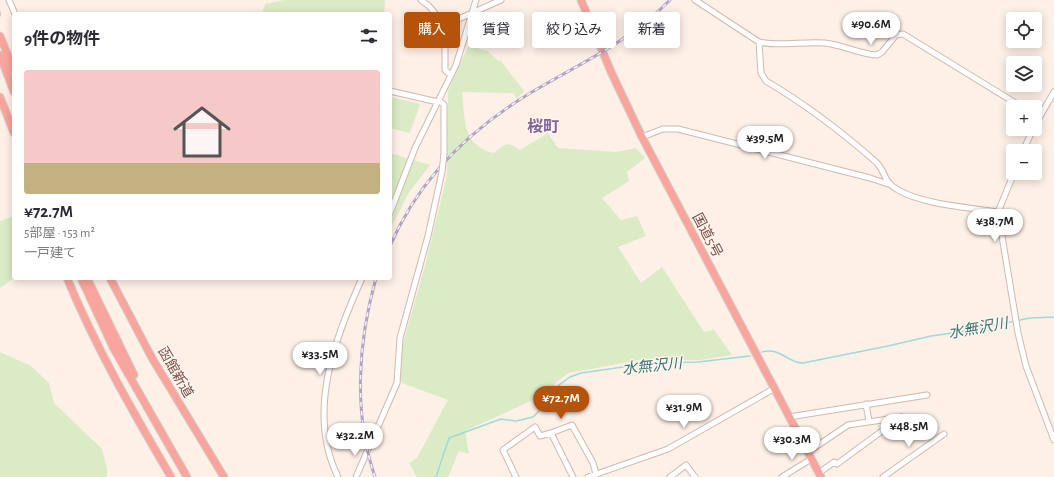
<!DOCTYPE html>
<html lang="ja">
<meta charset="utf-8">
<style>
:root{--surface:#fff;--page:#f7f7f7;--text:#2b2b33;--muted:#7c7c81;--line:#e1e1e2;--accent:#b45309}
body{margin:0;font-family:"Alegreya Sans","Noto Sans JP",sans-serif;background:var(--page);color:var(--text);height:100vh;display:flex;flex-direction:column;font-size:15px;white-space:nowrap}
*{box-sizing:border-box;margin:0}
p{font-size:13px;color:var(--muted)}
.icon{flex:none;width:22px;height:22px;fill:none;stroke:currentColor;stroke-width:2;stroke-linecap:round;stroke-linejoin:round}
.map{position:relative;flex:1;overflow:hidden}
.details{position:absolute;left:12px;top:12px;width:380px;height:268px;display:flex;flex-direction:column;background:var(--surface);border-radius:4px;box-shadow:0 2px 10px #0003}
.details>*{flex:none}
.banner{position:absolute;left:404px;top:12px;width:380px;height:36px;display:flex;gap:8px}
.tools{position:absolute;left:1006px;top:12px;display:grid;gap:8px}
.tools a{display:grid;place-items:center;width:36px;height:36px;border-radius:4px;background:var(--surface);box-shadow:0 2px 10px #0003;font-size:20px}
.price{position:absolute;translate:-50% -34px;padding:0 9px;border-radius:14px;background:#fff;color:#222;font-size:13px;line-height:26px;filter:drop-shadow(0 1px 2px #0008)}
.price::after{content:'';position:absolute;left:50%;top:24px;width:12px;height:9px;margin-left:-6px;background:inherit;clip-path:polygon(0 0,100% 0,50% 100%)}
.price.current{background:var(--accent);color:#fff}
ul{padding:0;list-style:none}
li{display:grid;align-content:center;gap:8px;height:212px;padding:0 12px}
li+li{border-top:1px solid var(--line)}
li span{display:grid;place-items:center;height:124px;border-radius:4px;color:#555}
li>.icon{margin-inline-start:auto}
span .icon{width:72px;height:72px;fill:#fffc;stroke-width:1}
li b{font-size:17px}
h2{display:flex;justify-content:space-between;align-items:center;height:48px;padding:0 12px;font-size:17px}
.pill{padding:0 14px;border-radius:4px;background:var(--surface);box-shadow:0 2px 10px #0003;font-size:14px;line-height:36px}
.pill.current{background:var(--accent);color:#fff}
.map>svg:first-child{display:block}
</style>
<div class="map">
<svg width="1054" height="477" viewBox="0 0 1054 477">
<rect width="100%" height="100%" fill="#fdf0e7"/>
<path fill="#dbebc5" d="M 284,0 L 385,0 L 384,14 L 262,14 L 265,4 Z
M 468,46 L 488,51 L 498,61 L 500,60 L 524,91 L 517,99 L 513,93 L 462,92 C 465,119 462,146 494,153 C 506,143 506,141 520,150 L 548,133 L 558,148 L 616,152 L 636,148 L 645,158 L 627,172 L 629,181 L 602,198 L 621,220 L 637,216 L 646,236 L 618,247 L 641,283 L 662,267 L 704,332 L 714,330 L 732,355 L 700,360 L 640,360 L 569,373 L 556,382 L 544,403 L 539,406 L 533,400 L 465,431 L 469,454 L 459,451 L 448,477 L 417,477 L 409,463 L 417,458 L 448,400 L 402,383 L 400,378 L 403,343 L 425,266 L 447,175 L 448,91 Z
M 390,97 L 420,104 L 410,133 L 390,128 Z
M 390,153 L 430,165 L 408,194 L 390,230 Z
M 14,216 L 14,278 L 0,288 L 0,221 Z
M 0,352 L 31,366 L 49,383 L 54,403 L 102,449 L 107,468 L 107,477 L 0,477 Z"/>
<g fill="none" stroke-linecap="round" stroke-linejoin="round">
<path stroke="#a1d9d8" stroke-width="1.5" d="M 762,352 C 781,347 787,363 803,363 L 888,346 L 931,336 L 966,331 L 1030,318 L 1054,317
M 436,477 L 449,438 L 501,419 L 516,421 L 533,417 L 547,403 L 559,385 L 570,377 L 581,373 L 651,363 L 698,362 L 750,356"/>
<path stroke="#dcc9c0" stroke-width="5" stroke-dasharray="5 2.5" stroke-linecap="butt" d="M 0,14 L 1,14"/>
<g stroke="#d1b8af" stroke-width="7">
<path id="minor" d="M 9,0 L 15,14
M 421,0 L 429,6 L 445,25 L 445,70 L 451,75
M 695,0 L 759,42 C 781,47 803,41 825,43 C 843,45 859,54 877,55 L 882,52 L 896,35 L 903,34 L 1022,107
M 445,25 L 501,0
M 759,42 L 761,73 L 766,81 C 805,104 842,132 876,162 C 887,173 882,181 898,190 C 925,205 967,207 998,212
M 390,91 L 438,102
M 439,100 L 444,105 L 444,153
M 1035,125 L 1054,92
M 642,137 L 663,129 L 678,129 L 870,178 L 888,184
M 1023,151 L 1033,129
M 1014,173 L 998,212 L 1018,333 L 1026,366 L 1054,440
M 390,213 L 415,148 L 456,65 L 476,0
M 866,404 L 869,421
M 789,417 L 927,395
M 808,452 L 848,425 L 902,417
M 819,473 L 834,462 L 837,464 L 901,417
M 338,477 C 306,412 335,339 362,278
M 356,477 L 397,383 L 400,338 L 428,236 L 442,172
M 516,477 L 503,450 L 535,427 L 540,436 L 551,433
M 573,477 L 551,433 L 572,425 L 593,463 L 596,474
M 588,477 L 668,449 L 775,388
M 670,477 L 686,465 L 695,477
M 782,477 L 811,459
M 883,477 L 944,434"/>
</g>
<g stroke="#d9cfcc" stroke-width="9">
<path id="highway" d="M 581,0 L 612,74 L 642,137 L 821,477
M 0,36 L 14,71
M 0,55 L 14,92
M 0,97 L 14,133
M 67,278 C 96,348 133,412 171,477
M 81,278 L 114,349 L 187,477
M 87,278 L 134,375
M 110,278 L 152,358 L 224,477"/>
</g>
<use href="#minor" stroke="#fff" stroke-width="5"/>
<use href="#highway" stroke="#f8a59d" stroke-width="7"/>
<g stroke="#b1a4c7" stroke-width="3">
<path id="rail" d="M 390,246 C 418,181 467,132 527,95 C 578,64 627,44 670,0
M 375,477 C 353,413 358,342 376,278"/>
</g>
<use href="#rail" stroke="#fff5ee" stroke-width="1.5" stroke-dasharray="4.5" stroke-linecap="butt"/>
<g stroke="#d1b8af" stroke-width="7" stroke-linecap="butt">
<path id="minor-bridge" d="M 442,172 L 444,153"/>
</g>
<use href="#minor-bridge" stroke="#fff" stroke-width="5"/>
</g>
<g text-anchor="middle" stroke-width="3" stroke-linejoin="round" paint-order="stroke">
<g font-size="14" fill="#77534a" stroke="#fff5ee">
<text transform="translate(708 235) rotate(62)" y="5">国道5号</text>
<text transform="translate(176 372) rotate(60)" y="5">函館新道</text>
</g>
<g font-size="15" font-style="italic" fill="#3a7574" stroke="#fff5ee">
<text transform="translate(978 328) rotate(-10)" y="5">水無沢川</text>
<text transform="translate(652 366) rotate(-6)" y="5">水無沢川</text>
</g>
<g font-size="16" font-weight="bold" fill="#80669a" stroke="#fff5ee">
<text x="543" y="132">桜町</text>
</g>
</g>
</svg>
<div class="tools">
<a><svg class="icon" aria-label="locate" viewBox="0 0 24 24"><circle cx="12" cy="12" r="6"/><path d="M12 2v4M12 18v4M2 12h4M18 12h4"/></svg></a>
<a><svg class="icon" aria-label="layers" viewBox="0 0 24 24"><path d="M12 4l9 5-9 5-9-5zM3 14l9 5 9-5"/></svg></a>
<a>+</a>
<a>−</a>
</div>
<b class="price" style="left:871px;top:46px">¥90.6M</b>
<b class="price" style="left:765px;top:160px">¥39.5M</b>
<b class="price" style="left:995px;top:243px">¥38.7M</b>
<b class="price" style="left:320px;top:376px">¥33.5M</b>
<b class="price current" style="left:561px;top:420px">¥72.7M</b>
<b class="price" style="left:684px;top:429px">¥31.9M</b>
<b class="price" style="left:909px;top:448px">¥48.5M</b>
<b class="price" style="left:355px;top:457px">¥32.2M</b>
<b class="price" style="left:792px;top:461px">¥30.3M</b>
<div class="banner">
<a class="pill current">購入</a>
<a class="pill">賃貸</a>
<a class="pill">絞り込み</a>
<a class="pill">新着</a>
</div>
<section class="details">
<h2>9件の物件<svg class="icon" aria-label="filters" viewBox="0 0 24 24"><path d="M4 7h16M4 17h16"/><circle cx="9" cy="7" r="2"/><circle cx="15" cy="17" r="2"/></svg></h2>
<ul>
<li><span style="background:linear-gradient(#f6c9c9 75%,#c2b280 0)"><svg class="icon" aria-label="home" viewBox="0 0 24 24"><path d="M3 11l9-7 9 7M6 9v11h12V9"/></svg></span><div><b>¥72.7M</b><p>5部屋 · 153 m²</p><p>一戸建て</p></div></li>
</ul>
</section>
</div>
